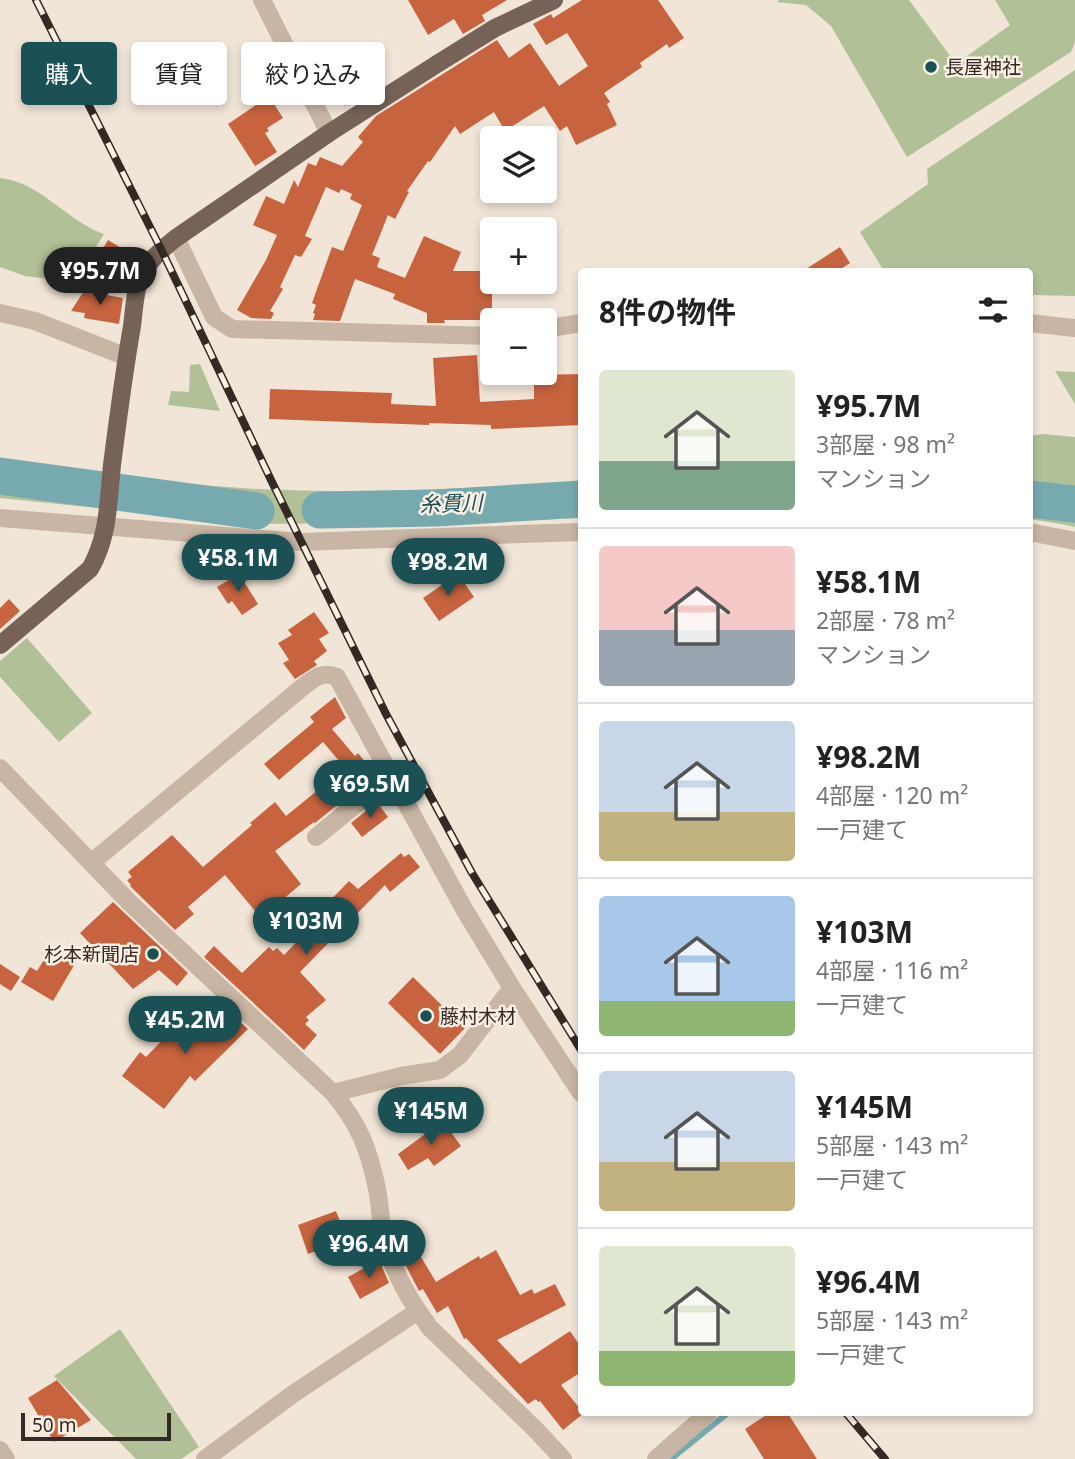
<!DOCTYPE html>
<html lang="ja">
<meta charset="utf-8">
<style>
:root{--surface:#fff;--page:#f2f2f2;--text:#222;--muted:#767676;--line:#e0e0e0;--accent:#1b5055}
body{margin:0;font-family:"Noto Sans","Noto Sans JP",sans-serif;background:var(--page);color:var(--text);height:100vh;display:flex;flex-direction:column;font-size:26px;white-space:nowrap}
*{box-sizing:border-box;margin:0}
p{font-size:23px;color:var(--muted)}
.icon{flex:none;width:38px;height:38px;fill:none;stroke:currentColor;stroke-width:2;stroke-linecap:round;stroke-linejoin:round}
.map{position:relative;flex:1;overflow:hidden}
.side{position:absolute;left:578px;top:268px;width:455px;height:1148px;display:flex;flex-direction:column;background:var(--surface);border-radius:7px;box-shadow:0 4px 10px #0003}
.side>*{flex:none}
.hud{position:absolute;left:21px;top:42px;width:452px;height:63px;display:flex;gap:14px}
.tools{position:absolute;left:480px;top:126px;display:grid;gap:14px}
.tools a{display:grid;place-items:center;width:77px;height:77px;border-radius:7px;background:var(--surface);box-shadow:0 4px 10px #0003;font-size:35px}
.scale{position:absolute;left:21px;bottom:18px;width:150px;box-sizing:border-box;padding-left:7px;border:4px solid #342a25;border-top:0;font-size:19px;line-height:24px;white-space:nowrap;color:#342a25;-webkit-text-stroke:5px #f9efe3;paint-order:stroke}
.price{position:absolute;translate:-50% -60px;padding:0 16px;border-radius:24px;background:var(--accent);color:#fff;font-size:23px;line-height:46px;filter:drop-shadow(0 2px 4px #0008)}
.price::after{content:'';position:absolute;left:50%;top:42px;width:21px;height:16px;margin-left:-10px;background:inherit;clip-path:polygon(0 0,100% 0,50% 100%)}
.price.selected{background:#222;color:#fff}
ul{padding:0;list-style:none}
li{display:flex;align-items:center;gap:21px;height:175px;padding:0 21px}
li+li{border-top:2px solid var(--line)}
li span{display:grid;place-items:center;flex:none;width:196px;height:140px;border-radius:7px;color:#555}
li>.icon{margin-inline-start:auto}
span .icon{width:84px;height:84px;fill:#fffc;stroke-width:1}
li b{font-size:30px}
h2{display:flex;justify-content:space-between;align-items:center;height:84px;padding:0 21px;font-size:30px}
.chip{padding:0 24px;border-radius:7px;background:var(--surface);box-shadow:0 4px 10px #0003;font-size:24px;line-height:63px}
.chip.selected{background:var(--accent);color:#fff}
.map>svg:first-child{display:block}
</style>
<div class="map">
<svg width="1075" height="1459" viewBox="0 0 1075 1459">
<rect width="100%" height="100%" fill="#f1e5d7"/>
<path fill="#b1c097" d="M 779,0 L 909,0 L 956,64 L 1010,25 L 995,0 L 1075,0 L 1075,42 L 1071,52 L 907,157 L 831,26 L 806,5 L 777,2 Z
M 1075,70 L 1075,296 L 1029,295 L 1029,271 L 884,271 L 860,232 L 928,184 L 927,169 Z
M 0,178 C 41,182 66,221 104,234 L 74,282 L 25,276 L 0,267 Z
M 200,364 L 220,411 L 168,405 L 171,391 L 189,392 L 190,365 Z
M 1055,371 L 1075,372 L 1075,404 Z
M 1043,434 L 1075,437 L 1075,527 L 1061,524 L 1029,519 L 1029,436 Z
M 0,458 L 101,478 L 256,489 L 354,492 L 581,484 L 581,518 L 492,522 L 254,524 L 0,498 Z
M 27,638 L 92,713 L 59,742 L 0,677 L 0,661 Z
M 120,1329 L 199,1447 L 181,1459 L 136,1459 L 54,1376 Z"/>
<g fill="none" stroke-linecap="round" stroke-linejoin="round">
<path stroke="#76aaae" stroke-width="6" d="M 671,1459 L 729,1412"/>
<path stroke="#76aaae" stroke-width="37" d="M 0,476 L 256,511
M 1029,499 L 1075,504
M 320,510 L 437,508 L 581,499"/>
</g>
<path fill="#c7643f" d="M 408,0 L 507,0 L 482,15 L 485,21 L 463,34 L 454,19 L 428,35 Z
M 582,0 L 658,0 L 684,38 L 669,48 L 667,44 L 640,63 L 642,67 L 604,93 L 610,102 L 607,104 L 617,125 L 576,145 L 567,126 L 560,131 L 544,106 L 505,131 L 494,112 L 460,134 L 455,126 L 430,162 L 428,161 L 407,191 L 409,192 L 395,219 L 388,215 L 372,255 L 380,258 L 377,267 L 405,278 L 424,236 L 461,252 L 453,271 L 492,271 L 492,320 L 444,320 L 445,323 L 427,323 L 427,313 L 393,299 L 395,294 L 355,279 L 340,321 L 313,320 L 315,314 L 313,313 L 316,305 L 312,303 L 332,247 L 343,251 L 362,205 L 350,199 L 352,194 L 341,189 L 339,193 L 326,187 L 305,236 L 312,239 L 301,257 L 295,255 L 280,287 L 283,289 L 270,311 L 274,313 L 271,319 L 251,318 L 237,310 L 266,260 L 277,235 L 253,225 L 266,196 L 284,204 L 294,180 L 298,187 L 308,163 L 316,166 L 320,157 L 342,166 L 363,142 L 358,137 L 376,116 L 497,40 L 509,58 L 530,43 L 559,86 L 588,66 L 567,33 L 546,45 L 533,24 L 551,14 L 553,18 Z
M 361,71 L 372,88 L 345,106 L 334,89 Z
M 269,96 L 283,118 L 267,128 L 269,131 L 265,133 L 277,152 L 255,166 L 228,124 Z
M 108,240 L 123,249 L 114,266 L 98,257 Z
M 840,247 L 850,263 L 838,271 L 803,271 Z
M 84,291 L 123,298 L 119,324 L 84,318 L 85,313 L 71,311 Z
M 477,355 L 480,402 L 534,399 L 534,375 L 581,374 L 581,425 L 491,429 L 491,425 L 429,423 L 429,425 L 269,419 L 270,389 L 392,393 L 391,404 L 436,406 L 433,358 Z
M 239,574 L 258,604 L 242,615 L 232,601 L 228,604 L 217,587 Z
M 458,574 L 474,597 L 439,621 L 423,598 Z
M 9,599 L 20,611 L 0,629 L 0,608 Z
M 314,612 L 329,633 L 319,639 L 327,651 L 314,661 L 317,665 L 295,679 L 283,663 L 289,660 L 278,643 L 292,635 L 288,630 Z
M 335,697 L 346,718 L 332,729 L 355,756 L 358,753 L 375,774 L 315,823 L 314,822 L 275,851 L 301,884 L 261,918 L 225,875 L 188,907 L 194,914 L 175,930 L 130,886 L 131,885 L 127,880 L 132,877 L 128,872 L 172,835 L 203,867 L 252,825 L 250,823 L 275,802 L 286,816 L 345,768 L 323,742 L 279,780 L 264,764 L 314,722 L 310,717 Z
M 377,802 L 388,817 L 362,837 L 351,823 Z
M 401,853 L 404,857 L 409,854 L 420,867 L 390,892 L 385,885 L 300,972 L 326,1000 L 306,1017 L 309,1020 L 305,1024 L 317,1035 L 304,1050 L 204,957 L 214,946 L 242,973 L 269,947 L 273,951 L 277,948 L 284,955 L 325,913 L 322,909 L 349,881 L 358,889 Z
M 113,902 L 188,973 L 177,986 L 159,970 L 133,989 L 80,933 Z
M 52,947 L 76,962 L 53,1001 L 21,982 L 30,967 L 37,971 Z
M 0,964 L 20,977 L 11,991 L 0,984 Z
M 413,977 L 465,1028 L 440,1054 L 388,1003 Z
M 218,1001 L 248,1029 L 195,1081 L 190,1076 L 164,1109 L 122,1076 L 140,1052 L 146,1057 L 168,1034 L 177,1043 Z
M 443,1121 L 461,1146 L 434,1166 L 428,1158 L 408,1170 L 398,1154 Z
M 336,1211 L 347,1240 L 308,1254 L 298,1225 Z
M 496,1250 L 520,1295 L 532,1289 L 534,1294 L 555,1284 L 566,1305 L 497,1340 L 520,1364 L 570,1331 L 581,1347 L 581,1372 L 561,1385 L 581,1410 L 581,1412 L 584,1413 L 563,1430 L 540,1401 L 538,1402 L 536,1399 L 528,1404 L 466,1338 L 464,1339 L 448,1306 L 437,1313 L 423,1289 L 425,1288 L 419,1291 L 406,1266 L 421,1257 L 436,1282 L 479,1256 L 480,1259 Z
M 379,1260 L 389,1283 L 360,1299 L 348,1277 Z
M 57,1380 L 91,1420 L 54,1442 L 28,1398 Z
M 771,1412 L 787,1412 L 817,1459 L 764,1459 L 745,1429 Z"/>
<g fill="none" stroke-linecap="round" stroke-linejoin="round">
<path stroke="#c9b5a3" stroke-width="18" d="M 262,0 L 329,133
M 176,238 L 214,317 L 232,329 L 492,336
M 0,313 L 35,321 L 127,357
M 1029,323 L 1075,328
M 544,329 L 581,323
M 0,518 L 302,542 L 581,532
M 1029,532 L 1075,541
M 0,768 L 129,902 L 333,1093 C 359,1124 369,1149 377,1189 C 380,1203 380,1218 383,1232 C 390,1267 409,1300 430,1328 L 534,1428 L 563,1459
M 316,837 L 392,775
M 91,863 L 299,690 C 312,680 321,670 337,677 L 464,909 L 512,988 L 581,1093
M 333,1093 L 401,1076 L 440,1070 L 460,1055 L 512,988
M 0,1450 L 6,1459
M 205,1459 L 293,1394 L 418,1311
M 656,1459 L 709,1412"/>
<path stroke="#766256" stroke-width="18" d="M 0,645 L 90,569 C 109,536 108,502 112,465 C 118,418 124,372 132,326 C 134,311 135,290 140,278 C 148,261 162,249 176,238 L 329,133 L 437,64 L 495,28 L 554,0"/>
<g stroke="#342a25" stroke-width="8">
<path id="rail" d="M 36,0 L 161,249 L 271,480 L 386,714 L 472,873 L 581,1050
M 845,1412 L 885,1459"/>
</g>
<use href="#rail" stroke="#f9efe3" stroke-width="5" stroke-dasharray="16" stroke-linecap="butt"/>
</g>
<g fill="#1b5055" stroke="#f9efe3" stroke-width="2.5">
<circle cx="931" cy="67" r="7"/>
<circle cx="153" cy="954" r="7"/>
<circle cx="426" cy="1016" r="7"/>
</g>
<g text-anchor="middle" stroke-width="5" stroke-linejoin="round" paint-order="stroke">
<g font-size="19" fill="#342a25" stroke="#f9efe3" text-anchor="start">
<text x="945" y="74">長屋神社</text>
<text x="139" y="961" text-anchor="end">杉本新聞店</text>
<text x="440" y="1023">藤村木材</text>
</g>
<g font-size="21" font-style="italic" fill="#1b5055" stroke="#f9efe3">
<text transform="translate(451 504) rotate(-2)" y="7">糸貫川</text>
</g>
</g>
</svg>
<div class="tools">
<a><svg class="icon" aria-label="layers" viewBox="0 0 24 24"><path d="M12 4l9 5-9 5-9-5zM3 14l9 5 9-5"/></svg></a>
<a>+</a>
<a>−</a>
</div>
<div class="scale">50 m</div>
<b class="price selected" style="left:100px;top:307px">¥95.7M</b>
<b class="price" style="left:238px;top:594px">¥58.1M</b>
<b class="price" style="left:448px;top:598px">¥98.2M</b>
<b class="price" style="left:370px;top:820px">¥69.5M</b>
<b class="price" style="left:306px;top:957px">¥103M</b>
<b class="price" style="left:185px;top:1056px">¥45.2M</b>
<b class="price" style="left:431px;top:1147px">¥145M</b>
<b class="price" style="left:369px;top:1280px">¥96.4M</b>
<div class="hud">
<a class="chip selected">購入</a>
<a class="chip">賃貸</a>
<a class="chip">絞り込み</a>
</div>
<section class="side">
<h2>8件の物件<svg class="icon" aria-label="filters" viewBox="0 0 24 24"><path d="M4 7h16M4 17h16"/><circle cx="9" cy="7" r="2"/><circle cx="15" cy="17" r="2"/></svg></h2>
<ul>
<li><span style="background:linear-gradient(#dfe7d0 65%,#7fa58c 0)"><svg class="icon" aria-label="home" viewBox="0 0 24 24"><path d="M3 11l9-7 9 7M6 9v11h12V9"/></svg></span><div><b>¥95.7M</b><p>3部屋 · 98 m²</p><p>マンション</p></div></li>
<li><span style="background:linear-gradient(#f6c9c9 60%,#9aa5b1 0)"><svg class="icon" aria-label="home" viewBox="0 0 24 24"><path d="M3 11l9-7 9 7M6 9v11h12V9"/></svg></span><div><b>¥58.1M</b><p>2部屋 · 78 m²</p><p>マンション</p></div></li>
<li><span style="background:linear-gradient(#c9d6e8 65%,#c2b280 0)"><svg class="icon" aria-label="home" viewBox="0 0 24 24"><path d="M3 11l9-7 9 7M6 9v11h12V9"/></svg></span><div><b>¥98.2M</b><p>4部屋 · 120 m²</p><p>一戸建て</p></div></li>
<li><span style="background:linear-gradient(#a9c7e8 75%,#8fb573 0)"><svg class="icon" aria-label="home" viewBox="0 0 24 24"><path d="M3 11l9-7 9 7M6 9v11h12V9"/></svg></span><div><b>¥103M</b><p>4部屋 · 116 m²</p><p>一戸建て</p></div></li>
<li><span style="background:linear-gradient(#c9d6e8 65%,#c2b280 0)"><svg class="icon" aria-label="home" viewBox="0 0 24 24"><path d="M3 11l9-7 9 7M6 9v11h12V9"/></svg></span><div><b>¥145M</b><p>5部屋 · 143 m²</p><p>一戸建て</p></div></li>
<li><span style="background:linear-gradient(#dfe7d0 75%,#8fb573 0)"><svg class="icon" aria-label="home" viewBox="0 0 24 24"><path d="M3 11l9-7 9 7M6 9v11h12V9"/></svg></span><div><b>¥96.4M</b><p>5部屋 · 143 m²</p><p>一戸建て</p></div></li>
</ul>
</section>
</div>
